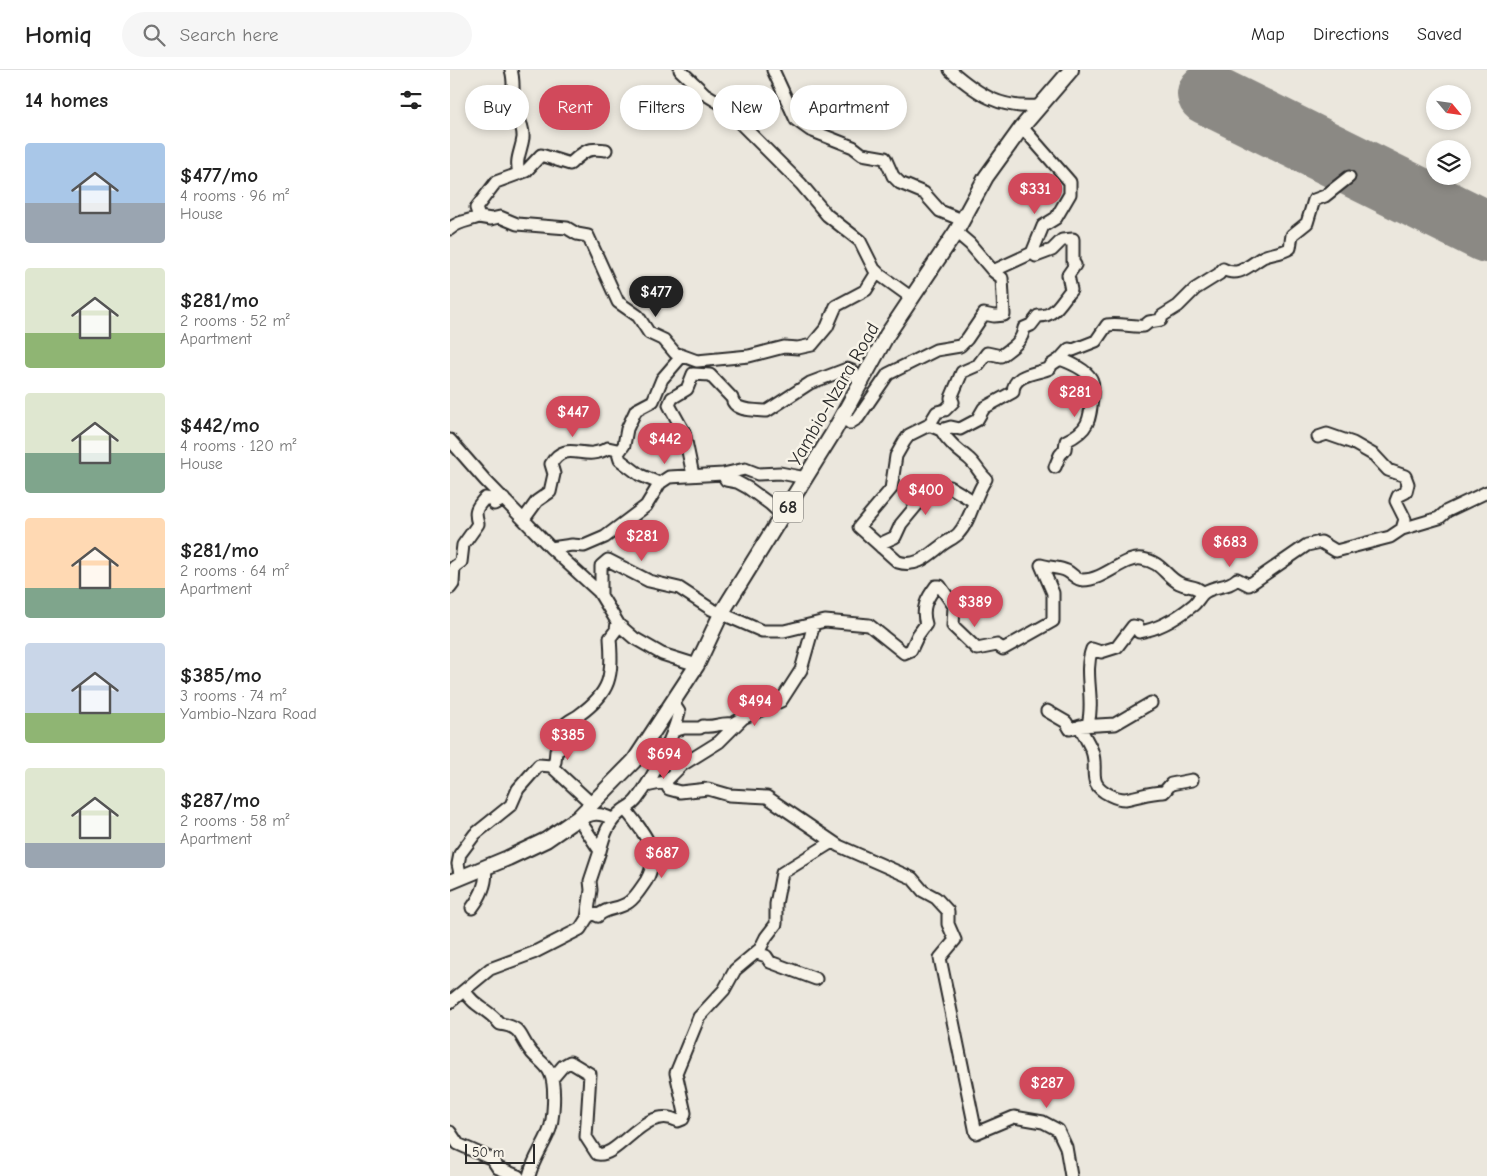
<!DOCTYPE html>
<meta charset="utf-8">
<style>
:root{--surface:#fff;--page:#f6f6f6;--text:#222;--muted:#767676;--line:#e0e0e0;--accent:#d1495b}
body{margin:0;font-family:"Comic Neue",sans-serif;background:var(--page);color:var(--text);height:100vh;display:flex;flex-direction:column;font-size:19px;white-space:nowrap}
*{box-sizing:border-box;margin:0}
p{font-size:16px;color:var(--muted)}
.icon{flex:none;width:28px;height:28px;fill:none;stroke:currentColor;stroke-width:2;stroke-linecap:round;stroke-linejoin:round}
.map{position:relative;flex:1;overflow:hidden}
.panel{display:flex;flex-direction:column;background:var(--surface);width:450px}
.panel>*{flex:none}
.guide{position:absolute;left:15px;top:15px;width:475px;height:45px;display:flex;gap:10px}
.needle{width:32px;rotate:119deg}
.controls{position:absolute;left:976px;top:15px;display:grid;gap:10px}
.controls a{display:grid;place-items:center;width:45px;height:45px;border-radius:50%;background:var(--surface);box-shadow:0 2px 8px #0003;font-size:25px}
.scale{position:absolute;left:15px;bottom:12px;width:70px;box-sizing:border-box;padding-left:5px;border:2px solid #2b2b2b;border-top:0;font-size:14px;line-height:18px;white-space:nowrap;color:#2b2b2b;-webkit-text-stroke:4px #f7f3e8;paint-order:stroke}
.price{position:absolute;translate:-50% -42px;padding:0 11px;border-radius:18px;background:var(--accent);color:#fff;font-size:16px;line-height:32px;filter:drop-shadow(0 1px 2px #0008)}
.price::after{content:'';position:absolute;left:50%;top:30px;width:15px;height:11px;margin-left:-8px;background:inherit;clip-path:polygon(0 0,100% 0,50% 100%)}
.price.selected{background:#222;color:#fff}
ul{padding:0;list-style:none}
li{display:flex;align-items:center;gap:15px;height:125px;padding:0 25px}
li span{display:grid;place-items:center;flex:none;width:140px;height:100px;border-radius:5px;color:#555}
li>.icon{margin-inline-start:auto}
span .icon{width:60px;height:60px;fill:#fffc;stroke-width:1}
li b{font-size:21px}
h2{display:flex;justify-content:space-between;align-items:center;height:60px;padding:0 25px;font-size:21px}
.chip{padding:0 18px;border-radius:22px;background:var(--surface);box-shadow:0 2px 8px #0003;font-size:18px;line-height:45px}
.chip.selected{background:var(--accent);color:#fff}
header{display:flex;align-items:center;gap:30px;box-sizing:border-box;height:70px;padding:0 25px;background:var(--surface);border-bottom:1px solid var(--line)}
header strong{font-size:24px}
nav{display:flex;gap:28px;margin-inline-start:auto;font-size:18px}
.search{width:350px;height:45px;background:var(--page);display:flex;align-items:center;gap:12px;box-sizing:border-box;padding:0 18px;border-radius:28px;color:var(--muted);font-size:19px}
main{display:flex;flex:1;min-height:0}
.map>svg:first-child{display:block}
</style>
<header>
<strong>Homiq</strong>
<div class="search"><svg class="icon" aria-label="search" viewBox="0 0 24 24"><circle cx="10" cy="10" r="6"/><path d="M15 15l6 6"/></svg>Search here</div>
<nav><a>Map</a><a>Directions</a><a>Saved</a></nav>
</header>
<main>
<section class="panel">
<h2>14 homes<svg class="icon" aria-label="filters" viewBox="0 0 24 24"><path d="M4 7h16M4 17h16"/><circle cx="9" cy="7" r="2"/><circle cx="15" cy="17" r="2"/></svg></h2>
<ul>
<li><span style="background:linear-gradient(#a9c7e8 60%,#9aa5b1 0)"><svg class="icon" aria-label="home" viewBox="0 0 24 24"><path d="M3 11l9-7 9 7M6 9v11h12V9"/></svg></span><div><b>$477/mo</b><p>4 rooms · 96 m²</p><p>House</p></div></li>
<li><span style="background:linear-gradient(#dfe7d0 65%,#8fb573 0)"><svg class="icon" aria-label="home" viewBox="0 0 24 24"><path d="M3 11l9-7 9 7M6 9v11h12V9"/></svg></span><div><b>$281/mo</b><p>2 rooms · 52 m²</p><p>Apartment</p></div></li>
<li><span style="background:linear-gradient(#dfe7d0 60%,#7fa58c 0)"><svg class="icon" aria-label="home" viewBox="0 0 24 24"><path d="M3 11l9-7 9 7M6 9v11h12V9"/></svg></span><div><b>$442/mo</b><p>4 rooms · 120 m²</p><p>House</p></div></li>
<li><span style="background:linear-gradient(#ffd9b3 70%,#7fa58c 0)"><svg class="icon" aria-label="home" viewBox="0 0 24 24"><path d="M3 11l9-7 9 7M6 9v11h12V9"/></svg></span><div><b>$281/mo</b><p>2 rooms · 64 m²</p><p>Apartment</p></div></li>
<li><span style="background:linear-gradient(#c9d6e8 70%,#8fb573 0)"><svg class="icon" aria-label="home" viewBox="0 0 24 24"><path d="M3 11l9-7 9 7M6 9v11h12V9"/></svg></span><div><b>$385/mo</b><p>3 rooms · 74 m²</p><p>Yambio-Nzara Road</p></div></li>
<li><span style="background:linear-gradient(#dfe7d0 75%,#9aa5b1 0)"><svg class="icon" aria-label="home" viewBox="0 0 24 24"><path d="M3 11l9-7 9 7M6 9v11h12V9"/></svg></span><div><b>$287/mo</b><p>2 rooms · 58 m²</p><p>Apartment</p></div></li>
</ul>
</section>
<div class="map">
<svg width="1037" height="1106" viewBox="0 0 1037 1106">
<rect width="100%" height="100%" fill="#ebe7dd"/>
<filter id="ink" filterUnits="userSpaceOnUse"><feTurbulence type="fractalNoise" baseFrequency=".02" numOctaves="2"/><feDisplacementMap in="SourceGraphic" scale="10" xChannelSelector="R" yChannelSelector="G"/><feConvolveMatrix kernelMatrix="1 2 1 2 8 2 1 2 1" color-interpolation-filters="sRGB"/></filter>
<g filter="url(#ink)">
<g fill="none" stroke-linecap="round" stroke-linejoin="round">
<path stroke="#8b8984" stroke-width="62" d="M 758,24 L 1037,162"/>
<g stroke="#2b2b2b" stroke-width="15">
<path id="minor" d="M 61,0 C 65,12 62,23 63,35 C 65,46 74,53 73,68 C 71,82 65,89 69,103
M 230,0 L 255,24 L 278,38 L 281,44 L 351,114 L 377,145 L 410,171 L 424,199 L 430,205 L 462,228
M 323,0 L 346,50 L 360,60 L 403,77 L 412,84 L 435,88 L 443,106 L 450,113 L 474,123 L 490,141 L 512,150
M 500,0 C 529,25 550,39 589,36
M 29,147 L 26,138 L 46,112 L 76,101 L 91,85 L 120,94 C 133,82 137,77 156,80
M 0,159 C 8,151 19,151 29,147 L 41,149 L 50,147 L 67,154 L 117,158 L 127,164 L 138,166 L 168,232 L 188,246 L 199,263 L 214,270 L 225,283 L 247,291 L 299,286 L 334,277 L 348,278 L 362,275 L 377,257 L 386,236 L 416,220 L 426,204 L 430,205
M 506,162 L 520,174 L 543,201 L 582,183 L 593,156 L 606,148 L 620,124 L 620,112 L 572,57
M 392,347 L 400,353 L 408,348 L 438,304 L 486,280 L 510,276 L 517,269 L 534,244 L 544,246 L 554,245 L 552,208 L 543,201
M 479,355 L 487,342 L 495,340 L 503,332 L 501,328 L 512,302 L 528,295 L 537,283 L 551,286 C 561,278 572,273 574,258 L 581,255 L 588,246 C 605,247 611,231 621,220 L 618,205 L 625,195 L 623,192 L 623,169 L 612,170 L 602,180 L 586,186 L 582,183
M 491,360 C 498,372 508,380 518,388 C 525,393 529,403 536,409 C 524,425 522,449 508,464 C 504,468 497,471 492,475 C 479,485 467,498 448,492 L 409,457 L 441,419 L 446,386 L 454,372 L 459,365 L 479,355 L 491,360 L 501,357 L 510,359 L 527,350 L 534,338 L 563,322 C 563,303 588,304 600,298 L 601,295 L 610,289 L 619,279 L 623,280 L 646,271 L 657,255 C 670,253 681,257 694,256 L 699,252 L 711,250 L 712,246 L 728,236 L 745,219 L 769,204 L 773,199 C 789,208 799,195 813,187 C 822,183 831,184 840,178 L 842,165 L 857,153 L 864,130 L 875,126 L 899,107
M 868,367 L 877,364 L 903,373 L 924,385 L 938,400 L 955,406 L 958,414 L 956,422 L 948,426 L 946,431 L 955,449 L 952,459
M 0,370 L 35,410 L 101,478 L 149,522 L 169,555 L 184,568 L 212,584 L 247,595
M 169,382 L 174,375 L 177,359 L 186,340 L 203,331 L 212,309 L 231,287
M 605,397 L 610,385 L 615,379 L 616,371 C 639,360 640,350 642,327 C 642,323 644,315 642,311 C 638,300 621,293 610,289
M 273,404 L 295,399 L 308,404 L 330,403 L 356,408
M 243,405 L 234,362 L 219,335 L 222,328 L 237,319 L 243,304 L 260,305 L 282,328 C 284,342 306,340 317,341 L 360,313 L 397,299 L 402,301 L 411,313
M 74,449 L 87,431 L 100,422 L 104,404 L 101,394 C 116,368 135,393 158,378 L 167,380 L 170,390 L 190,405 L 209,413
M 431,477 L 434,472 L 445,467 L 451,454 L 471,430 L 486,421 L 500,417 L 525,432
M 101,478 L 122,475 L 134,476 L 155,467 L 196,436 L 210,413 L 219,407 L 273,404 L 276,410 L 287,412 L 298,418 L 320,434 L 333,446
M 0,518 L 3,514 L 4,497 L 11,492 L 13,475 L 28,454 C 24,441 26,438 35,428 L 41,429 L 44,434 L 54,429
M 151,524 L 151,496 L 158,490 L 199,511 L 229,518 L 261,539 L 312,561 L 334,561 L 375,551 L 419,555 L 454,583 L 461,580 L 468,565 L 476,554 C 471,538 477,528 486,516 L 490,516 L 504,536 L 503,556 L 527,579 L 547,575 L 553,579 L 603,551 L 603,523 L 591,495 C 600,498 609,497 617,501 C 623,504 626,510 633,510 C 655,510 674,486 692,489 C 712,492 715,506 729,513 C 739,518 746,515 753,523
M 701,633 L 665,654 L 630,656 C 633,665 639,673 642,681 C 649,700 635,713 660,725 C 664,727 670,729 675,729 C 688,727 700,722 714,722 L 721,714 L 742,710
M 597,641 L 616,652 L 620,659 L 638,654 C 645,629 633,603 642,579 L 651,582 L 667,577 L 683,556 L 688,557 L 689,562 C 709,559 726,549 742,536 C 747,533 750,525 755,522 C 766,515 778,518 787,509 L 799,515 L 857,475 L 871,472 L 886,481 L 940,467 L 952,459 L 989,448 L 997,441 L 1037,422
M 223,661 L 234,658 L 250,658 L 253,656 C 264,658 271,652 282,654 L 289,650
M 195,676 C 208,683 215,697 232,695
M 101,696 L 142,734
M 215,712 L 219,719 L 230,722 L 258,719 L 279,725 L 317,727 L 389,776 L 462,808 L 473,821 L 486,828 L 498,841 L 498,854 L 505,870 L 490,888 L 526,1063 L 564,1047 L 593,1052 L 608,1060 L 616,1077 L 621,1106
M 196,716 L 215,712 L 232,695 L 269,672 L 293,648 L 331,631 L 351,600 L 364,554
M 130,751 C 141,742 151,743 162,749
M 150,781 C 154,765 158,752 172,741 C 177,737 183,735 187,729 C 203,708 223,669 229,642 L 223,633
M 11,808 L 8,794 L 10,784 L 25,764 L 61,735 L 68,719 L 89,695 L 101,696 L 105,692 L 106,681 L 110,679 C 112,671 110,663 114,656 C 118,650 124,649 129,645 C 161,622 163,606 160,568 L 166,560 L 167,553
M 22,838 C 31,826 38,813 35,798
M 137,848 L 142,843 L 148,846 C 156,837 169,840 179,832 C 186,827 191,818 196,811 C 213,782 193,762 175,739
M 307,883 L 316,886 L 320,892 L 366,909
M 15,921 C 24,937 37,938 50,954 C 74,957 69,968 82,983 C 88,990 96,994 100,1003 C 106,1015 104,1052 98,1064 C 92,1078 83,1090 79,1106
M 0,932 L 40,899 L 83,883 L 130,859 L 137,848 L 141,820 L 140,811 L 150,781 L 128,748
M 102,1009 L 113,996 L 120,992 L 140,1004 L 136,1067 L 147,1084 C 169,1089 195,1033 228,1051 L 233,1049 L 235,1043 L 226,1003 L 249,947 L 274,920 L 285,900 L 310,879 L 316,867 L 326,854 L 326,834 L 332,803 L 382,772
M 0,1062 L 8,1074 L 42,1089 L 48,1098 L 68,1106"/>
</g>
<g stroke="#2b2b2b" stroke-width="18">
<path id="major" d="M 0,812 L 58,788 L 96,770 L 128,748 L 184,691 L 247,595 L 271,544 L 383,363 L 437,265 L 506,162 L 536,107 L 572,57 L 621,0"/>
</g>
<use href="#minor" stroke="#f7f3e8" stroke-width="11"/>
<use href="#major" stroke="#f7f3e8" stroke-width="14"/>
</g>
</g>
<g text-anchor="middle" stroke-width="5" stroke-linejoin="round" paint-order="stroke">
<rect fill="#f7f3e8" stroke="#686764" stroke-width="1" x="323" y="421.5" width="30" height="31" rx="4"/>
<g font-size="18" font-weight="bold" fill="#2b2b2b">
<text x="338" y="443">68</text>
</g>
<g font-size="19" fill="#2b2b2b" stroke="#f7f3e8">
<text transform="translate(383 324) rotate(-60)" y="7">Yambio-Nzara Road</text>
</g>
</g>
</svg>
<div class="controls">
<a><svg class="needle" viewBox="-14 -14 28 28"><path d="M0-13l5 13h-10z" fill="#e53935"/><path d="M0 13l5-13h-10z" fill="#767676"/></svg></a>
<a><svg class="icon" aria-label="layers" viewBox="0 0 24 24"><path d="M12 4l9 5-9 5-9-5zM3 14l9 5 9-5"/></svg></a>
</div>
<div class="scale">50 m</div>
<b class="price" style="left:585px;top:145px">$331</b>
<b class="price selected" style="left:206px;top:248px">$477</b>
<b class="price" style="left:625px;top:348px">$281</b>
<b class="price" style="left:123px;top:368px">$447</b>
<b class="price" style="left:215px;top:395px">$442</b>
<b class="price" style="left:476px;top:446px">$400</b>
<b class="price" style="left:192px;top:492px">$281</b>
<b class="price" style="left:780px;top:498px">$683</b>
<b class="price" style="left:525px;top:558px">$389</b>
<b class="price" style="left:305px;top:657px">$494</b>
<b class="price" style="left:118px;top:691px">$385</b>
<b class="price" style="left:214px;top:710px">$694</b>
<b class="price" style="left:212px;top:809px">$687</b>
<b class="price" style="left:597px;top:1039px">$287</b>
<div class="guide">
<a class="chip">Buy</a>
<a class="chip selected">Rent</a>
<a class="chip">Filters</a>
<a class="chip">New</a>
<a class="chip">Apartment</a>
</div>
</div>
</main>
